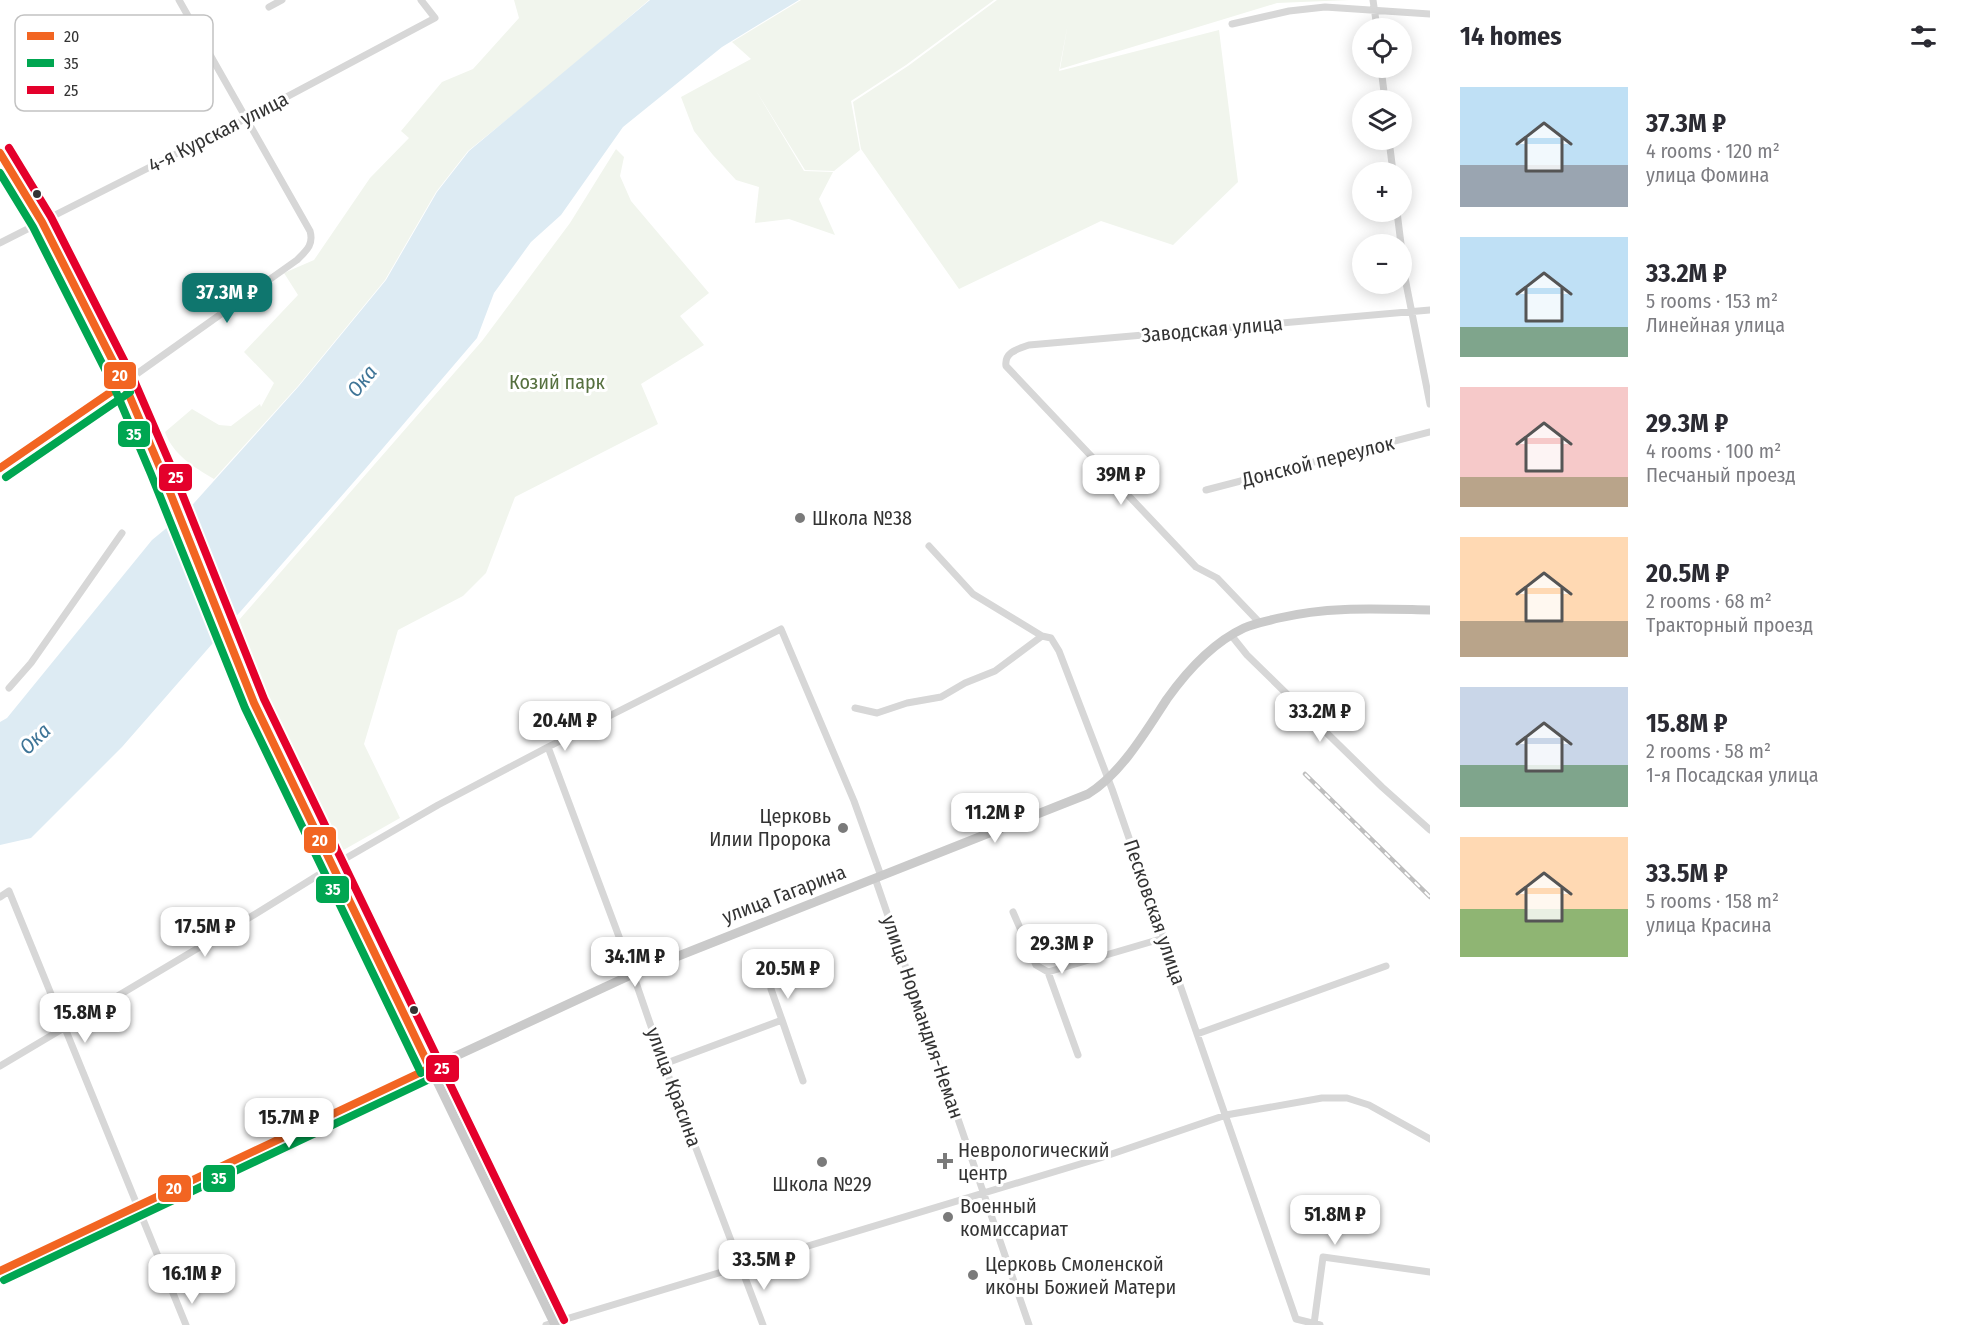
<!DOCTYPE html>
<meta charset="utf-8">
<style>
:root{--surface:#fff;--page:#f7f7f7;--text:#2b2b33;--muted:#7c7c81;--accent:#0f766e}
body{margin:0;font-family:"Fira Sans Condensed",sans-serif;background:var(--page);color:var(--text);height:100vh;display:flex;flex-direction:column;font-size:22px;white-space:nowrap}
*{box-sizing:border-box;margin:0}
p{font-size:20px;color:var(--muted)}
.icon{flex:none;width:33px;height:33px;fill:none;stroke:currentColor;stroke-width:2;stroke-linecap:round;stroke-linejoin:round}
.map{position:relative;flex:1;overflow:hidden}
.panel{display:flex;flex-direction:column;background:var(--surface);width:540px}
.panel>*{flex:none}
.controls{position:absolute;left:1352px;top:18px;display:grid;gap:12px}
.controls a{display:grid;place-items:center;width:60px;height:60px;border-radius:50%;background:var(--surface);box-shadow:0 3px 15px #0003;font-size:30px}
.price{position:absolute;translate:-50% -51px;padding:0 14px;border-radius:12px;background:#fff;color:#222;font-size:20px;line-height:39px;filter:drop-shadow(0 2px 3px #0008)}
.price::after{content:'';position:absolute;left:50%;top:36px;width:18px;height:14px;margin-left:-9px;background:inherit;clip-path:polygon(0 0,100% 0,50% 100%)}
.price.current{background:var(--accent);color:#fff}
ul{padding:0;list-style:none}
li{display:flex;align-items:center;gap:18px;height:150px;padding:0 30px}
li span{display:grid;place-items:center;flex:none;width:168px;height:120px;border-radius:0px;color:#555}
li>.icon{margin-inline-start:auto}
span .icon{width:72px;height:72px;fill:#fffc;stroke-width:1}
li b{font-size:26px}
h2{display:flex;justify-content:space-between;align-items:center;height:72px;padding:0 30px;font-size:26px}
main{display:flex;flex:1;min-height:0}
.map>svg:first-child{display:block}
</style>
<main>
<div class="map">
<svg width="1430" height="1325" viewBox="0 0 1430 1325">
<rect width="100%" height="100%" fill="#fff"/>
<path fill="#f1f5ed" d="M 514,0 L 649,0 L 562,75 L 468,151 L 436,192 L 385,280 L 298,386 L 214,479 C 194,467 173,455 165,432 L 192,409 L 219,425 L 231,426 L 260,404 L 261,407 L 274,383 L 244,352 L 298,295 L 284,273 L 314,260 L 370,178 L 409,138 L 401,131 L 442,82 L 473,69 L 519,18 Z
M 801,0 L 994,0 L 906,65 L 851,101 L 860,150 L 834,171 L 805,170 L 755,89 L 804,171 L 833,172 L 819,199 L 835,235 L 789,219 L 755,223 L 759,187 L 736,180 L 713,155 L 694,131 L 681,97 L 751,59 L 760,67 L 732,42 Z
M 997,0 L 1350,0 L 1277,3 L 1060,69 L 1068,23 L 1059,71 L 1219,30 L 1238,182 L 1173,245 L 1101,221 L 959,289 L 861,149 L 853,102 L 908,66 Z
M 616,149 L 624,157 L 620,176 L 631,201 L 709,293 L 680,316 L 704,345 L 641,384 L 658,424 L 515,497 L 486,573 L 463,596 L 398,630 L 364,744 L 400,818 L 340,852 L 260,678 L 239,620 L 482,341 L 570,223 Z"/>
<path fill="#ddebf3" d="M 650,0 L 799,0 L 722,47 L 623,127 L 561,215 L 531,242 L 494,293 L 477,338 L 366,468 L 122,747 L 31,838 L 0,845 L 0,722 L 7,718 L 152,540 L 186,512 L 299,386 L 386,280 L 437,192 L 469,151 Z"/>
<path fill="#fff" d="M 187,506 L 234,622 L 217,642 L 170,521 Z"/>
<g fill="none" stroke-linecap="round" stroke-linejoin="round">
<path stroke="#d7d7d7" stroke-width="7" d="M 1373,0 L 1377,28
M 269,7 L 282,0
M 1232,24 L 1289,11 L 1325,7 L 1430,14
M 1381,68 L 1385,100
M 1389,140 L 1393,172
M 1397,212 L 1401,244
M 0,243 L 247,118 L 435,18 L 421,0
M 1401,249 L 1404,273 L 1430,404
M 0,468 L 124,383 L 297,260 C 306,251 314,245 310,231 L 179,0
M 1206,490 L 1430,432
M 929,546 L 973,594 L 1042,636 L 1051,638 L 1059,651 L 1112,789 L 1296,1319 L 1320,1325
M 1259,622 L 1217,578 L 1196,567 L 1006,366 C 1004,352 1018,349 1029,345 L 1430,310
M 1231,635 L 1247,655 L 1382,787 L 1430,830
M 9,688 L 31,663 L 122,533
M 855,708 L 877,713 L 907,703 L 941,697 L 965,683 L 995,671 L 1042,636
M 548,747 L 633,974 L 664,1064 L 763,1325
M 875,878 L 1029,1325
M 0,897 L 9,891 L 186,1325
M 1013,912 L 1036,965 L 1048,972 L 1078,1055
M 1048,972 L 1164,938
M 771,989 L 782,1020
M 1197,1034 L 1386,966
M 664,1064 L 782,1020 L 803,1081
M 0,1066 L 252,916 L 341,861 L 438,805 L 548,747 L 781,629 L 854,801 L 881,876
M 0,1271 L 430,1068
M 1314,1324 L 1323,1257 L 1430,1272
M 546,1325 L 1100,1158 L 1226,1115 L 1322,1098 L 1347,1098 L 1369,1105 L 1430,1139"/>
<path stroke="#cacaca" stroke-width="9" d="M 0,153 L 42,222 L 124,383 L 161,470 L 254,703 L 555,1325
M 430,1068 L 633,974 L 1088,794 C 1121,774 1146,731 1167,699 C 1187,671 1212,643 1244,628 C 1255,623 1267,621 1279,618 C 1329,606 1379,609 1430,610"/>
<g stroke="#bebebe" stroke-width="4.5">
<path id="rail" d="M 1305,774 L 1430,897"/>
</g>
<use href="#rail" stroke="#fff" stroke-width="2" stroke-dasharray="7" stroke-linecap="butt"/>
<g stroke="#fff" stroke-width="12">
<path id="bus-1" d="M 0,153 L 42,222 L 124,383 L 161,470 L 254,703 L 430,1068
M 0,468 L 124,383
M 0,1271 L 430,1068"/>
</g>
<g stroke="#fff" stroke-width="12">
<path id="bus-2" d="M 0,173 L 33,227 L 114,387 L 151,474 L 245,708 L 421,1073
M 6,477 L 130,392
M 4,1280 L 434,1077"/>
</g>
<g stroke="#fff" stroke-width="12">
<path id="bus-3" d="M 9,148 L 51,217 L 133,378 L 171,466 L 264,699 L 564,1320"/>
</g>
<use href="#bus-1" stroke="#f26522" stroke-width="8"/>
<use href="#bus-2" stroke="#00a651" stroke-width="8"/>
<use href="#bus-3" stroke="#e4002b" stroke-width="8"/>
</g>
<g fill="#333" stroke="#fff" stroke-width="2">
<circle cx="37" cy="194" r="5"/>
<circle cx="414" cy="1010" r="5"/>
</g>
<g fill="#7a7a7a" stroke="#fff" stroke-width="2">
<circle cx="800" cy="518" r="6"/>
<circle cx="843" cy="828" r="6"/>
<path d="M942 1152h6v6h6v6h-6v6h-6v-6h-6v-6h6z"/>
<circle cx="822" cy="1162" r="6"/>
<circle cx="948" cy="1217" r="6"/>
<circle cx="973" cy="1275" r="6"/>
</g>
<g text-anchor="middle" stroke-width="6" stroke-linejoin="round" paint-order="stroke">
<g font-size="20" fill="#333" stroke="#fff">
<text transform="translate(218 132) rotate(-27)" y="7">4-я Курская улица</text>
<text transform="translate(1212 329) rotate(-5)" y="7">Заводская улица</text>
<text transform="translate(1318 461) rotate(-14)" y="7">Донской переулок</text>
<text transform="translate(784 894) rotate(-21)" y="7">улица Гагарина</text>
<text transform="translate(1155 912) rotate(71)" y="7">Песковская улица</text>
<text transform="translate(923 1017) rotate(71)" y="7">улица Нормандия-Неман</text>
<text transform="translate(674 1087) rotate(70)" y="7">улица Красина</text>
</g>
<g font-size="20" fill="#56703f" stroke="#fff">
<text x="557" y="389">Козий парк</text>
</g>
<g font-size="20" fill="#333" stroke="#fff" text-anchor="start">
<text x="812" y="525">Школа №38</text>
<text x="831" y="823" text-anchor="end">Церковь<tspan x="831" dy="23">Илии Пророка</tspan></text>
<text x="958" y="1157">Неврологический<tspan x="958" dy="23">центр</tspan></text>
<text x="822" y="1191" text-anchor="middle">Школа №29</text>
<text x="960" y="1213">Военный<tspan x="960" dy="23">комиссариат</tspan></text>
<text x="985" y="1271">Церковь Смоленской<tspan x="985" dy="23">иконы Божией Матери</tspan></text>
</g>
<g font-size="21" font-style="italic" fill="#3f7597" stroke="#fff">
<text transform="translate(362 381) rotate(-51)" y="7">Ока</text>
<text transform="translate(35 739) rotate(-44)" y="7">Ока</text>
</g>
</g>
<rect x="15" y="15" width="198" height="96" rx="9" fill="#fff" stroke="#c2c2c2" stroke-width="1.5"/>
<rect x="27" y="32" width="27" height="8" fill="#f26522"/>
<rect x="27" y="59" width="27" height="8" fill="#00a651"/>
<rect x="27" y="86" width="27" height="8" fill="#e4002b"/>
<g font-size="16" fill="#333">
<text x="64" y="42">20</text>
<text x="64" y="69">35</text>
<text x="64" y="96">25</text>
</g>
<g stroke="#fff" stroke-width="2">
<rect x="103" y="361" width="34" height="29" rx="6" fill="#f26522"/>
<rect x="117" y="420" width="34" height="28" rx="6" fill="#00a651"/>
<rect x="158" y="463" width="35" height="29" rx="6" fill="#e4002b"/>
<rect x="303" y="826" width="34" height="28" rx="6" fill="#f26522"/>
<rect x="315" y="875" width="35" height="29" rx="6" fill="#00a651"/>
<rect x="425" y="1054" width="35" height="29" rx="6" fill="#e4002b"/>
<rect x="202" y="1164" width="34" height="29" rx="6" fill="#00a651"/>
<rect x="157" y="1174" width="35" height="29" rx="6" fill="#f26522"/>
</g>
<g font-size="16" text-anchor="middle" font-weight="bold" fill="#fff">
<text x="120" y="381">20</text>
<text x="134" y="440">35</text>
<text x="176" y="483">25</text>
<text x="320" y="846">20</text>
<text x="333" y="895">35</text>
<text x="442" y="1074">25</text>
<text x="219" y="1184">35</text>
<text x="174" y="1194">20</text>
</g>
</svg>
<div class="controls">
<a><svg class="icon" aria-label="locate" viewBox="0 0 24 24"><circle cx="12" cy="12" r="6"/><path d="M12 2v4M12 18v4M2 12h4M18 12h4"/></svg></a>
<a><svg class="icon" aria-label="layers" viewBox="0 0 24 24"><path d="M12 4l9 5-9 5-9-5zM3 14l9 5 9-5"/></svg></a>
<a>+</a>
<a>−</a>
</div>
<b class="price current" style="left:227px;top:324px">37.3M ₽</b>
<b class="price" style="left:1121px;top:506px">39M ₽</b>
<b class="price" style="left:1320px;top:743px">33.2M ₽</b>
<b class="price" style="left:565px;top:752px">20.4M ₽</b>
<b class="price" style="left:995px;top:844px">11.2M ₽</b>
<b class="price" style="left:205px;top:958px">17.5M ₽</b>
<b class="price" style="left:1062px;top:975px">29.3M ₽</b>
<b class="price" style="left:635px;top:988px">34.1M ₽</b>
<b class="price" style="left:788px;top:1000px">20.5M ₽</b>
<b class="price" style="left:85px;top:1044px">15.8M ₽</b>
<b class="price" style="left:289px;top:1149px">15.7M ₽</b>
<b class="price" style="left:1335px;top:1246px">51.8M ₽</b>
<b class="price" style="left:764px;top:1291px">33.5M ₽</b>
<b class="price" style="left:192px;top:1305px">16.1M ₽</b>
</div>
<section class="panel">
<h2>14 homes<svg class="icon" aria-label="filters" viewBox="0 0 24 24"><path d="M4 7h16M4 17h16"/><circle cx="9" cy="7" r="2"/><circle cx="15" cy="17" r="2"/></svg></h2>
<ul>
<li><span style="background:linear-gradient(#bfe0f5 65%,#9aa5b1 0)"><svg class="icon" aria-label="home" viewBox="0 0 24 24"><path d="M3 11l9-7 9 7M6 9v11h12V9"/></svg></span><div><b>37.3M ₽</b><p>4 rooms · 120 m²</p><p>улица Фомина</p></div></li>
<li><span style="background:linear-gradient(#bfe0f5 75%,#7fa58c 0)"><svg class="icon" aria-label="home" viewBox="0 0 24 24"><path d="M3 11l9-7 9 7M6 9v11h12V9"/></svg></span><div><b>33.2M ₽</b><p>5 rooms · 153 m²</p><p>Линейная улица</p></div></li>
<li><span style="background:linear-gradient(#f6c9c9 75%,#b9a48a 0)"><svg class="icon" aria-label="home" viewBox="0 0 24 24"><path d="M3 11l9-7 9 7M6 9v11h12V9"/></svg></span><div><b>29.3M ₽</b><p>4 rooms · 100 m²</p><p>Песчаный проезд</p></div></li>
<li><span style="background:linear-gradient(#ffd9b3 70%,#b9a48a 0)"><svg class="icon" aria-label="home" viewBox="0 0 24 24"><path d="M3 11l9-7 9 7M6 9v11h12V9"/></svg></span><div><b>20.5M ₽</b><p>2 rooms · 68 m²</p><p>Тракторный проезд</p></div></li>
<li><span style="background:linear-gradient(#c9d6e8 65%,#7fa58c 0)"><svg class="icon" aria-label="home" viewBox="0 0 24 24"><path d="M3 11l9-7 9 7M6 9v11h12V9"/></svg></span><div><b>15.8M ₽</b><p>2 rooms · 58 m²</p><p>1-я Посадская улица</p></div></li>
<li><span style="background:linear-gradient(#ffd9b3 60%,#8fb573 0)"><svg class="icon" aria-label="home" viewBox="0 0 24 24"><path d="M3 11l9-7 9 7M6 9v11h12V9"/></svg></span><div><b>33.5M ₽</b><p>5 rooms · 158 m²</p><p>улица Красина</p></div></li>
</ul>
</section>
</main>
